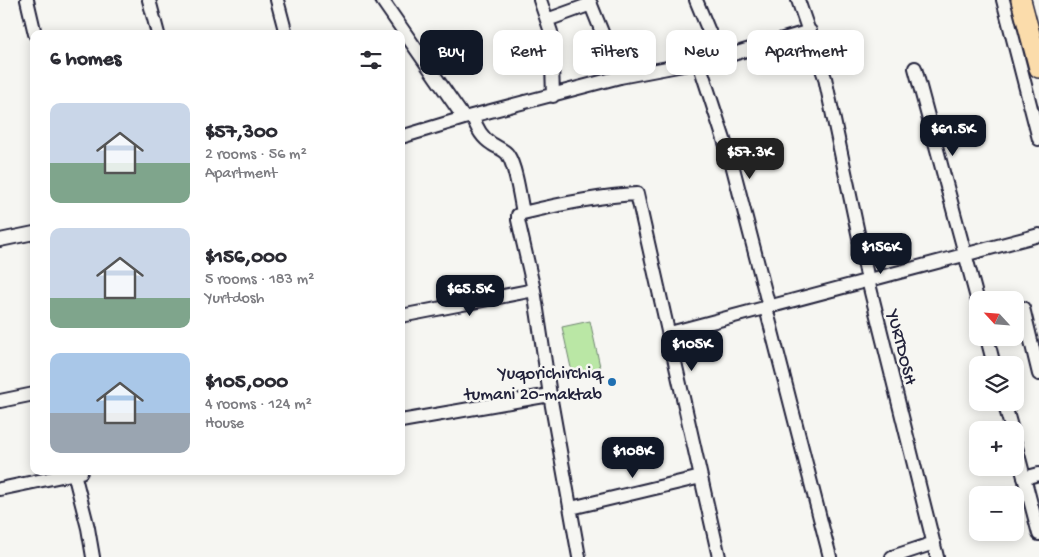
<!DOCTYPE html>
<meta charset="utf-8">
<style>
:root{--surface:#fff;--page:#f2f2f3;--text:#2b2b33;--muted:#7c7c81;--accent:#111827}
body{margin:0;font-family:"Gochi Hand",sans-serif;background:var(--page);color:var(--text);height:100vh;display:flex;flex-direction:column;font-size:19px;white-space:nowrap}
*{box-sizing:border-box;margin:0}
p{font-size:16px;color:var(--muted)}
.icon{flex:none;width:28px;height:28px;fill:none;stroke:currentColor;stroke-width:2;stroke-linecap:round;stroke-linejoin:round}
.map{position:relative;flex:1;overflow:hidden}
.side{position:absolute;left:30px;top:30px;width:375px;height:445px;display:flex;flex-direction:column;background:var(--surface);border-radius:10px;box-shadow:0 2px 12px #0003}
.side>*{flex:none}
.banner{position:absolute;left:420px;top:30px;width:475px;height:45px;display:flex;gap:10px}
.needle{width:32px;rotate:296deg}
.controls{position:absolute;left:969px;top:291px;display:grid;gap:10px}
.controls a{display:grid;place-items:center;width:55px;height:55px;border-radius:10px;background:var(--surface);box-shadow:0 2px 12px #0003;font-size:25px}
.price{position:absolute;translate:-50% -42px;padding:0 11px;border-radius:10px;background:var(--accent);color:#fff;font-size:16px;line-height:32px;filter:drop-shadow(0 1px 2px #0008)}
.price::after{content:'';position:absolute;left:50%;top:30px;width:15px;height:11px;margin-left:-8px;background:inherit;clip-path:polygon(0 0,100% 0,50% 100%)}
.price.current{background:#222;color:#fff}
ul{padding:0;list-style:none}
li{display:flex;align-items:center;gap:15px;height:125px;padding:0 20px}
li span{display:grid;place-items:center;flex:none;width:140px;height:100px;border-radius:10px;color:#555}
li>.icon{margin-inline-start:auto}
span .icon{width:60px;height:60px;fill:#fffc;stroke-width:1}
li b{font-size:21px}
h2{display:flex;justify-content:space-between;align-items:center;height:60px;padding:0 20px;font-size:21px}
.chip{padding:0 18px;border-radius:10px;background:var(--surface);box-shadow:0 2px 12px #0003;font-size:18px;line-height:45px}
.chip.current{background:var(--accent);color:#fff}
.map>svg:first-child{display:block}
</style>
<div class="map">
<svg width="1039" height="557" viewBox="0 0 1039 557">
<rect width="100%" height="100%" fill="#f6f6f2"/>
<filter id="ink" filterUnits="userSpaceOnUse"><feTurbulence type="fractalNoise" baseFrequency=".02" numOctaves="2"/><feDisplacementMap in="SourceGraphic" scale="10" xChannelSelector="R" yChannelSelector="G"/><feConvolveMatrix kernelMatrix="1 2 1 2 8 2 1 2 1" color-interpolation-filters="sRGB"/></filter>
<g filter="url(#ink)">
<path fill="#bae7a5" stroke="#6e8470" d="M 590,321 L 601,371 L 573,377 L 562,327 Z"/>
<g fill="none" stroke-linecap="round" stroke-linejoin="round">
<g stroke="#22223b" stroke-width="16">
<path id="minor" d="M 27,0 L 35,34
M 149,0 L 158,34
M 277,0 L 286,34
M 382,0 L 464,118
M 540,0 L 551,32 L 553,96
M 589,0 L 620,77
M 696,0 L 720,58
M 798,0 L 825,78 L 868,280 L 937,557
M 1003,0 L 1039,139
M 547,20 L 591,4
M 699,63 L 732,164 L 769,307
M 915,68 L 978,302
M 473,116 C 476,127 482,138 492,144 C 498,148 505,150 508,155 C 516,167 520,198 523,213 L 518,215 L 518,220 L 534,290 L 550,395 L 579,557
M 401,137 L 464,118 L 620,77 L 720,58 L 810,31
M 523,213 C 560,204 599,196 637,194 L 719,557
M 0,240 L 34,233
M 766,308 L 830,557
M 1023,308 L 1039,374
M 401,316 L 534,290
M 670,333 L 1039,235
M 987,338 L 994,365
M 0,401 L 34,394
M 1004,402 L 1012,430
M 401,421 L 550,395
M 1015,443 L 1039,534
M 74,473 L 88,528 L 93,557
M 1024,478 L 1039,474
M 0,489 L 81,472
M 571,508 L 701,477
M 892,557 L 934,543"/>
</g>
<g stroke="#22223b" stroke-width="22">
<path id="highway" d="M 1021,0 L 1039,68"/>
</g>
<use href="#minor" stroke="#f6f6f2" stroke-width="12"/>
<use href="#highway" stroke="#fbdcab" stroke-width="19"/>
</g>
</g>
<circle fill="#1f6fb2" stroke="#f6f6f2" stroke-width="2" cx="612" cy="382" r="5"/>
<g text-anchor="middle" stroke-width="5" stroke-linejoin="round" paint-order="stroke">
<g font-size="18" fill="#22223b" stroke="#f6f6f2">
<text transform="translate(903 347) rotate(76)" y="6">YURTDOSH</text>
</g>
<g font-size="18" fill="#22223b" stroke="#f6f6f2" text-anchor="end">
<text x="602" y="378">Yuqorichirchiq<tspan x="602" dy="21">tumani 20-maktab</tspan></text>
</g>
</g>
</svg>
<div class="controls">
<a><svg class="needle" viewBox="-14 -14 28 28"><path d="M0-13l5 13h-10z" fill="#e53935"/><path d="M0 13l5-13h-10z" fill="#7c7c81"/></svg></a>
<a><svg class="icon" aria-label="layers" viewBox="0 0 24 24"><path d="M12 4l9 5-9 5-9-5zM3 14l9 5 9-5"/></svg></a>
<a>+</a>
<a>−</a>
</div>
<b class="price" style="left:953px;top:157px">$61.5K</b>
<b class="price current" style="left:750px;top:180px">$57.3K</b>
<b class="price" style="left:881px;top:275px">$156K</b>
<b class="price" style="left:470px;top:317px">$65.5K</b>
<b class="price" style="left:692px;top:372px">$105K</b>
<b class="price" style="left:633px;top:479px">$108K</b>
<div class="banner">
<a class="chip current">Buy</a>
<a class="chip">Rent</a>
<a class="chip">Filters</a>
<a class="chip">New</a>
<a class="chip">Apartment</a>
</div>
<section class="side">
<h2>6 homes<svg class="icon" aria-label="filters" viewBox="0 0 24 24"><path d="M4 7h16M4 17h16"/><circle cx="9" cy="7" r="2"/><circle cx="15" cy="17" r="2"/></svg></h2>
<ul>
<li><span style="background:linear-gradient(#c9d6e8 60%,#7fa58c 0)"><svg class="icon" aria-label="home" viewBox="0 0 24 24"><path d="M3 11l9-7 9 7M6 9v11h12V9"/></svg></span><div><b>$57,300</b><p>2 rooms · 56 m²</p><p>Apartment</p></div></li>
<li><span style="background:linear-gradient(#c9d6e8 70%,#7fa58c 0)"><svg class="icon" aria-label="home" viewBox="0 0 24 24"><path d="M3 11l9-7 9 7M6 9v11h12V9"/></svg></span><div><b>$156,000</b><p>5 rooms · 183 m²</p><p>Yurtdosh</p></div></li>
<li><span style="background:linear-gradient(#a9c7e8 60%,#9aa5b1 0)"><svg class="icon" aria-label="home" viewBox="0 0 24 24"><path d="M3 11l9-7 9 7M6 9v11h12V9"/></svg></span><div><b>$105,000</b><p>4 rooms · 124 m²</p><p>House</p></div></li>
</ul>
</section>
</div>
